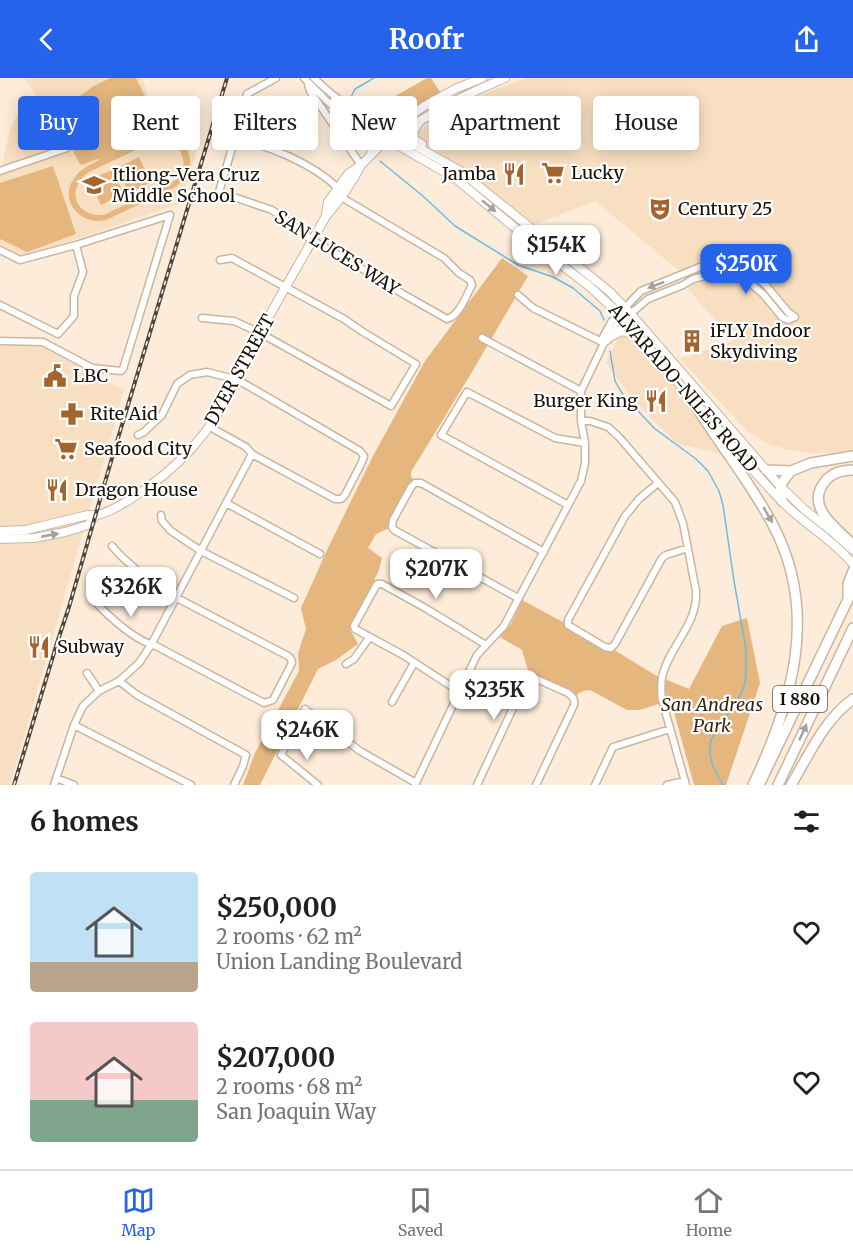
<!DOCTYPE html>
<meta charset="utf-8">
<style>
:root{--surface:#fff;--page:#f6f6f6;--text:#202124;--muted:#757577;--line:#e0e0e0;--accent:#2563eb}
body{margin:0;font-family:Merriweather,serif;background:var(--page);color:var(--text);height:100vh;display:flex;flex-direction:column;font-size:22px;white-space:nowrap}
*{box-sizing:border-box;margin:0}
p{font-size:20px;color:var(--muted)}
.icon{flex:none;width:33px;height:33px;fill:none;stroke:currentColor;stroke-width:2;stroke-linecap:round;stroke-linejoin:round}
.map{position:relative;height:707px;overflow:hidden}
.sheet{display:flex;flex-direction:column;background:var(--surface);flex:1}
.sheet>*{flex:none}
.guide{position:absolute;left:18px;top:18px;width:818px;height:54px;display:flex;gap:12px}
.price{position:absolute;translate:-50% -51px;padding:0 14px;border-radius:12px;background:#fff;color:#222;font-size:20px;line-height:39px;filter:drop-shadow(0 2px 3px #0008)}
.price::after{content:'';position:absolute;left:50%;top:36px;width:18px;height:14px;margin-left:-9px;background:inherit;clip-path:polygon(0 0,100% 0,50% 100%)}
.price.active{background:var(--accent);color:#fff}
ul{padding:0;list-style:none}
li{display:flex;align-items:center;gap:18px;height:150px;padding:0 30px}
li span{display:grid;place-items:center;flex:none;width:168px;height:120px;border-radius:6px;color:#555}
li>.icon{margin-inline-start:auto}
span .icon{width:72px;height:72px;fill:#fffc;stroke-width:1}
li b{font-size:26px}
h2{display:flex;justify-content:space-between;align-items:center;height:72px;padding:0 30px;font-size:26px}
.chip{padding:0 21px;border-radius:6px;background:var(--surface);box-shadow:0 3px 15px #0003;font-size:21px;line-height:54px}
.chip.active{background:var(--accent);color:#fff}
header{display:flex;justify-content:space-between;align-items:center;height:78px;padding:0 30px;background:var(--accent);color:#fff;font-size:27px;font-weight:700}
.dock{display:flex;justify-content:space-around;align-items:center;height:84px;border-top:2px solid var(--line);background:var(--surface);font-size:16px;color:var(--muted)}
.dock a{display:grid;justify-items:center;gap:3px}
.dock .active{color:var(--accent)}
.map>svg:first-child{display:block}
</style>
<header><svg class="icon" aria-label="back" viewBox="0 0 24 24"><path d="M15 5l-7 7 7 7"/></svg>Roofr<svg class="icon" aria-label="share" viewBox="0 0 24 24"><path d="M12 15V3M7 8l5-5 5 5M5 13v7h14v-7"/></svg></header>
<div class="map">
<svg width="853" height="707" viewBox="0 0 853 707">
<rect width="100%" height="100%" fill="#fdecd9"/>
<path fill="#f8dfc1" d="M 24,0 L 142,0 L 155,37 L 198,68 L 182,125 L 24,179 L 0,166 L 0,89 L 2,88 L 10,51 L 16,39 L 22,31 L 37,18 Z
M 525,0 L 853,0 L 853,372 L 833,375 L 811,375 L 789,372 L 768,366 L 747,353 L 680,281 L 733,263 L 689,212 L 678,192 L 595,123 L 535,146 L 455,84 L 422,65 L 419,60 L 419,54 L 425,49 L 464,24 Z
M 625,245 L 676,306 L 690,325 L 721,376 L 677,365 L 635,324 L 606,285 Z
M 15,267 L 42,269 L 124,312 L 10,707 L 0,707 L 0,268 Z"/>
<path fill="#e5b77f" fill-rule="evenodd" d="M 110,0 L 136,0 L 148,24 L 154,50 L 153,54 L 149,57 L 150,59 C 185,48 207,88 174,110 L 106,142 C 82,148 59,124 73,102 C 79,91 89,88 99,82 L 97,81 L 82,87 L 79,85 L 55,37 L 92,9 ZM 162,62 C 182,65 191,87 176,102 L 104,137 C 75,139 65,111 89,94 L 155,63 Z
M 427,0 L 431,0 L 440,14 L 390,47 L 366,35 Z
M 139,79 L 151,104 L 129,115 L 117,90 Z
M 53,88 L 76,156 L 27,174 L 0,161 L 0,105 Z
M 112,92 L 124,116 L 101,127 L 89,102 Z
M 502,180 L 528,198 L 472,294 L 411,394 L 411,398 L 415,405 L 392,449 L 376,456 L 368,470 L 382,480 L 379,492 L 350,552 L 358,566 L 336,582 L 318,591 L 260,707 L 243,707 L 255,675 L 299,593 L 298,575 L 306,551 L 301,530 L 328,470 L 373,378 L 425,283 Z
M 522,522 L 611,570 L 655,597 L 689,611 L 722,548 L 747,540 L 760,605 L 726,707 L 694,707 L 672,627 L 658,626 L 640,632 L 627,632 L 590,612 L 583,613 L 573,619 L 530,599 L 522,572 L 500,559 L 511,546 Z"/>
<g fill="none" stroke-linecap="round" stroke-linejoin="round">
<path stroke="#6dbcdf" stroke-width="1.5" d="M 350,21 L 355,11 L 374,0
M 349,50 L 363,68
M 380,83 L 424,119 L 455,148 L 518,187 L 553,199 L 573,210 L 600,233 L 604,242
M 610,273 L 615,303 L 623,317 L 654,350 L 696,381 L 708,393 L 719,413 L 723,427 L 734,503 L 746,571 L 746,595 L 745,605 L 741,616 L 711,662 C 707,680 714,692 723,707"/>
<g stroke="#c9b69f" stroke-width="9">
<path id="minor" d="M 304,0 L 329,25 L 354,44 L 387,61
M 314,0 C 336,22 362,39 390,53
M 308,6 L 310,13 L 361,87
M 235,60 L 247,16 L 276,0
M 0,93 L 67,70
M 338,110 C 312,85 269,68 235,60 L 219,114 L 272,132 L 312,162 L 375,198 L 403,216 L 447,241 C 460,237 466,218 472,207 L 470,202 L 459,195 L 444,180 L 341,119
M 0,172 L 20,182 L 76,167 L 170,137 L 123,291 L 121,293 L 92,290 L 43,264 L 0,263
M 518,217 L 533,230 L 604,265
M 0,227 L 58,256 L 74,238 L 74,218 L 83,194 L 76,167
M 202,240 L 234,243 L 260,255 L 391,328 L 416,286 L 363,254 L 344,241 L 232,180 L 220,182
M 482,260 L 581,313
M 604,265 L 603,259 L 612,243 L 641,213 L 700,189 L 711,188 L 733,189 L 751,196 L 764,205 L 788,234 L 795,239
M 581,343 L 590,343 L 608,349 L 619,359 L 675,424 L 683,445 L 696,513 C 698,547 669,568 662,599 C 661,607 661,615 662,622 L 686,707
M 138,357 L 144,354 L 162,337 L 177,306 L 190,297 L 207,294 L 238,302 L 360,373 L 364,378 L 362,384 L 345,417 L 341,421 L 335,421 L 252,376 L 246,369 L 210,349
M 658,405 L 639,421 L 625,438 L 568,542 L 568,547 L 605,569 L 611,570 L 615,566 L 662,480 L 666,477 L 688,470
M 226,425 L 320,476
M 568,427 L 441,357 L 467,314 L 555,360 L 585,365
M 161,437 L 162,443 L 171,453 L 201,473 L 294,520
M 518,520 L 394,452 L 392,449 L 393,442 L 411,409 L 415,405 L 421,405 L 544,474
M 99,528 C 113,542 137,563 156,568 L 264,625 L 273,622 L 292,585 L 291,581 L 288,578 L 175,519 L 149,503 L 121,478 L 112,468
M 346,586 L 354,581 L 369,560
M 87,595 L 99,613
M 119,603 L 137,617 L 246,677 L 243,688 L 234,707
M 460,614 L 403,577 L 355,551 L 354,548 L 377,506 L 382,506 L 427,531 L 486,567
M 392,624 L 414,585
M 74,647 L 191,707
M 56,700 L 74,707
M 54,707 L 74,647 L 83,628 L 99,613 L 119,603 L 139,585 L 151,567 L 252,376
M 318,707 L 281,677 L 305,631 L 360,673 L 416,705
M 415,707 L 477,577 L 504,548 L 581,403 L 585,385 L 585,365 L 581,343 L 581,313 L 604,265 L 608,262 L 617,247 L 648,221 L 683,207 L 693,201 L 713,196 L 736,199 L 749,204 L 763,216 L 782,239 L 788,242 L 795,239
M 477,707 L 527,600 L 532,599 L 568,615 C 573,619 575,621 574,627 L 536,707
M 595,707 L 613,669 L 670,651
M 667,707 L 685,703"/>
</g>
<g stroke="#c9b69f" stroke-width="10">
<path id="major" d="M 419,45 C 414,51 412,55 415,62 L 422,66
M 368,51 L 373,62 L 371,77
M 390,53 L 460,93 L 610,214 L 631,236 L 780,408 L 805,432 L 833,454 L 853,472
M 395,59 C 404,55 413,46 423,41 C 449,25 476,12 505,0
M 387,61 L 455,100 L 538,169 L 589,208 L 614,231 L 689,317
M 326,136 L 328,124 L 348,96 L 361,87 L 387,61 L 390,53 L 396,48 L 423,29 L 455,11 L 482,0
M 610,259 L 622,253 L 634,256
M 701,331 C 730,364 758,401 790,431 C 811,450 835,464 853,486
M 0,453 L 26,452 L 88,437 C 102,439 117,429 129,422 C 180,390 210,355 238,302 C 246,286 252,268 261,253 C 282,214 305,176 326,138 C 340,122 352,105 361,87
M 0,461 L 34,460 L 65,454 L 88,447 L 95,438"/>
</g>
<g stroke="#c9b69f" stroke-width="12">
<path id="highway" d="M 687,315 C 705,343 724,370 743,398 C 754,415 765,431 774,449 C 819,536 792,624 753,707
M 766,392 L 791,393 L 811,385 L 853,378
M 853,392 C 843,392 834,394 827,401 C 802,428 837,450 853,467
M 782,423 C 778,408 782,404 791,393
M 848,519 L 848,506 L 853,493
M 760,705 L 853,511
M 778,707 L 853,550
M 791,707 C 809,677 824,642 853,621"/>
</g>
<use href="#minor" stroke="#fff" stroke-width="6"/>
<use href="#major" stroke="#fff" stroke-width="8"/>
<use href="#highway" stroke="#fff" stroke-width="9"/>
<g stroke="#51483c" stroke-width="4">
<path id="rail" d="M 14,707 L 57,565 L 69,529 L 112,380 L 227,0"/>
</g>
<use href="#rail" stroke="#fff" stroke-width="1.5" stroke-dasharray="4.5" stroke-linecap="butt"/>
</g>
<defs><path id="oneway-solid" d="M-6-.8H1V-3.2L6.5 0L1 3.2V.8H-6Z" transform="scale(1.5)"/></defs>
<g fill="#a3a09d">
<use href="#oneway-solid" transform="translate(489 128) rotate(39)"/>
<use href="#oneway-solid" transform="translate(656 207) rotate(159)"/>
<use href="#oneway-solid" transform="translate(768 437) rotate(60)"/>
<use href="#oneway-solid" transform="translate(50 457) rotate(-11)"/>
<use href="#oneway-solid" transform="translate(803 654) rotate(-65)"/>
</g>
<defs>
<g id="supermarket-bare" transform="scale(1.8)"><path d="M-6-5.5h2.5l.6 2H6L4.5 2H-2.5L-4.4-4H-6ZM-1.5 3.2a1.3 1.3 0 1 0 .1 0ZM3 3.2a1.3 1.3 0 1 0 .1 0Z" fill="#a5642e" stroke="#fff" stroke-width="2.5" paint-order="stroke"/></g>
<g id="restaurant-bare" transform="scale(1.8)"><path d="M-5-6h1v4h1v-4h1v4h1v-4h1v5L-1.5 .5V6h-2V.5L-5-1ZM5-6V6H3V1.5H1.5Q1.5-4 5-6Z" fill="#a5642e" stroke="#fff" stroke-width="2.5" paint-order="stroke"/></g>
<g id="school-bare" transform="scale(1.8)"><path d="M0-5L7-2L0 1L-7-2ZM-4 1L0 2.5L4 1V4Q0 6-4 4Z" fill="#a5642e" stroke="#fff" stroke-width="2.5" paint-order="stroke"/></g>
<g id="theatre-bare" transform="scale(1.8)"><path d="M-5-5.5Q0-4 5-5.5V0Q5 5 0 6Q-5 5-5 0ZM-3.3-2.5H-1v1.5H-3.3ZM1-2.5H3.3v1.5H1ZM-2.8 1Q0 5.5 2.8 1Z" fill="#a5642e" stroke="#fff" stroke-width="2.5" paint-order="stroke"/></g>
<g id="building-bare" transform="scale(1.8)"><path d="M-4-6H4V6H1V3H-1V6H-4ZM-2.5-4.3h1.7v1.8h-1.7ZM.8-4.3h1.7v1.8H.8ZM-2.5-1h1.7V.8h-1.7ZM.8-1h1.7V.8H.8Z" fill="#a5642e" stroke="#fff" stroke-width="2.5" paint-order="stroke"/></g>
<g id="civic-bare" transform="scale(1.8)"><path d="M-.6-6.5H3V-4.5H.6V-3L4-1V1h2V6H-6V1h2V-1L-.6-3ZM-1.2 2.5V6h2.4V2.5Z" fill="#a5642e" stroke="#fff" stroke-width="2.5" paint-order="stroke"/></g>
<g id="pharmacy-bare" transform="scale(1.8)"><path d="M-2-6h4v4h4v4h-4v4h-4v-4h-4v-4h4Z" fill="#a5642e" stroke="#fff" stroke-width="2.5" paint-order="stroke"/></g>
</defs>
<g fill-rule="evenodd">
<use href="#supermarket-bare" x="553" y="95"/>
<use href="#restaurant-bare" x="514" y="96"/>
<use href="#school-bare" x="94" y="107"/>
<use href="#theatre-bare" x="660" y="131"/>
<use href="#building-bare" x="692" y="263"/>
<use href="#civic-bare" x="55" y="298"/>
<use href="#restaurant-bare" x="656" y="323"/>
<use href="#pharmacy-bare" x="72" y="336"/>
<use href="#supermarket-bare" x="66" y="371"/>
<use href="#restaurant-bare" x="57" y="412"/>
<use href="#restaurant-bare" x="39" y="569"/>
</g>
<g text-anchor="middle" stroke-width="4.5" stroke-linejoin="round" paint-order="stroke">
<rect fill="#fff" stroke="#5e5953" stroke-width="1.5" x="773" y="608" width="54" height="26" rx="4.5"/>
<g font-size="16" font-weight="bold" fill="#191209">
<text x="800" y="627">I 880</text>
</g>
<g font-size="18" fill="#191209" stroke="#fff" text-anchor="start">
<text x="571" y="101">Lucky</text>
<text x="496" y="102" text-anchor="end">Jamba</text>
<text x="112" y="103">Itliong-Vera Cruz<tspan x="112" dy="21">Middle School</tspan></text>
<text x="678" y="137">Century 25</text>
<text x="710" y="259">iFLY Indoor<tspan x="710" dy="21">Skydiving</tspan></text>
<text x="73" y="304">LBC</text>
<text x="638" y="329" text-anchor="end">Burger King</text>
<text x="90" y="342">Rite Aid</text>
<text x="84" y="377">Seafood City</text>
<text x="75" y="418">Dragon House</text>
<text x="57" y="575">Subway</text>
</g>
<g font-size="18" fill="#191209" stroke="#fff">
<text transform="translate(337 175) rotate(32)" y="6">SAN LUCES WAY</text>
<text transform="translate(240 292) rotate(-61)" y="6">DYER STREET</text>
<text transform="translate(683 310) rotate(49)" y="6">ALVARADO-NILES ROAD</text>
</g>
<g font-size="18" font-style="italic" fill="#3a270d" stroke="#fff">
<text x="712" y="633">San Andreas<tspan x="712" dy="21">Park</tspan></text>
</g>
</g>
</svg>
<b class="price" style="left:556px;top:198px">$154K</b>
<b class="price active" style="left:746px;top:217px">$250K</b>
<b class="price" style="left:436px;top:522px">$207K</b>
<b class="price" style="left:131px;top:540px">$326K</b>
<b class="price" style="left:494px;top:643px">$235K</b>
<b class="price" style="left:307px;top:683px">$246K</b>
<div class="guide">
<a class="chip active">Buy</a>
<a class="chip">Rent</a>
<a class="chip">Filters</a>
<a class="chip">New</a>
<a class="chip">Apartment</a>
<a class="chip">House</a>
</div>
</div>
<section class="sheet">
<h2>6 homes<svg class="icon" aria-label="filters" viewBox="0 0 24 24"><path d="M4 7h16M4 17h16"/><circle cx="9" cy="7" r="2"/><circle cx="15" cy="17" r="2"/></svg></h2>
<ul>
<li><span style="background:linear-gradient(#bfe0f5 75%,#b9a48a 0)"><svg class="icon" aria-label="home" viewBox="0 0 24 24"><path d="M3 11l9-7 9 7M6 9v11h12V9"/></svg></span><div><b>$250,000</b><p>2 rooms · 62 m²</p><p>Union Landing Boulevard</p></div><svg class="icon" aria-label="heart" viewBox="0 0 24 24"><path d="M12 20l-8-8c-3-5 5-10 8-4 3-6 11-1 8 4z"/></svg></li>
<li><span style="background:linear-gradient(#f6c9c9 65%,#7fa58c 0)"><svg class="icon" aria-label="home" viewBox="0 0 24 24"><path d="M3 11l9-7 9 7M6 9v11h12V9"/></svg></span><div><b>$207,000</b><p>2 rooms · 68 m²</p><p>San Joaquin Way</p></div><svg class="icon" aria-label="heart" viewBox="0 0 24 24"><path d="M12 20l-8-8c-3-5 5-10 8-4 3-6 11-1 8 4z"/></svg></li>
</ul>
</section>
<nav class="dock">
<a class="active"><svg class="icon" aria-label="map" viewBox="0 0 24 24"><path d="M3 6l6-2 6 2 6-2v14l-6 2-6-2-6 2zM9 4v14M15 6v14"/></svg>Map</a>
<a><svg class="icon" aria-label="saved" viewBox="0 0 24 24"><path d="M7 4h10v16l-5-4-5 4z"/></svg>Saved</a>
<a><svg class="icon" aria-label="home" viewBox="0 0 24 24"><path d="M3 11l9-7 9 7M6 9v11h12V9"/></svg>Home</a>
</nav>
